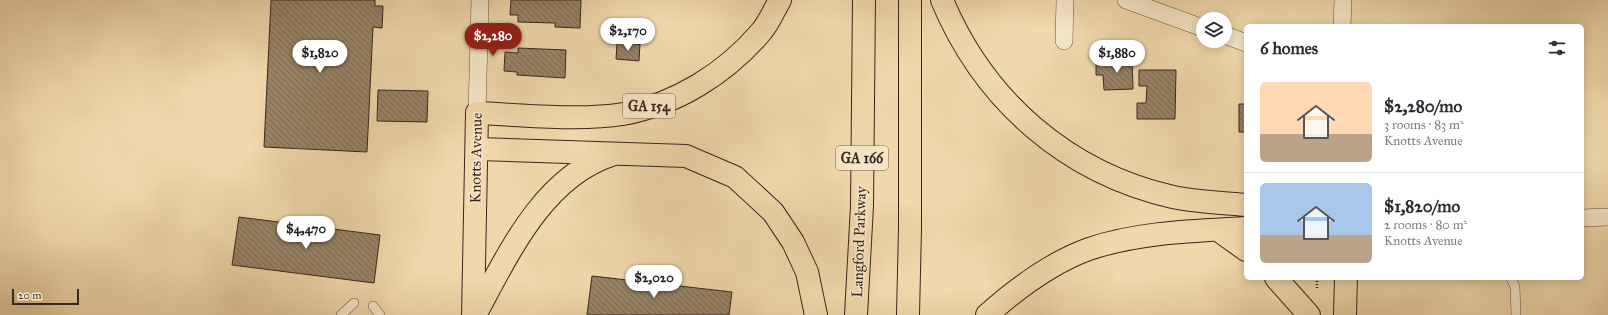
<!DOCTYPE html>
<meta charset="utf-8">
<style>
:root{--surface:#fff;--page:#f2f2f3;--text:#2b2b33;--muted:#7c7c81;--line:#e1e1e2;--accent:#8f2418}
body{margin:0;font-family:"IM FELL Great Primer",serif;background:var(--page);color:var(--text);height:100vh;display:flex;flex-direction:column;font-size:15px;white-space:nowrap}
*{box-sizing:border-box;margin:0}
p{font-size:13px;color:var(--muted)}
.icon{flex:none;width:22px;height:22px;fill:none;stroke:currentColor;stroke-width:2;stroke-linecap:round;stroke-linejoin:round}
.map{position:relative;flex:1;overflow:hidden}
.panel{position:absolute;left:1244px;top:24px;width:340px;height:256px;display:flex;flex-direction:column;background:var(--surface);border-radius:6px;box-shadow:0 2px 10px #0003}
.panel>*{flex:none}
.buttons{position:absolute;left:1196px;top:12px;display:grid;gap:8px}
.buttons a{display:grid;place-items:center;width:36px;height:36px;border-radius:50%;background:var(--surface);box-shadow:0 2px 10px #0003;font-size:20px}
.scale{position:absolute;left:12px;bottom:10px;width:67px;box-sizing:border-box;padding-left:4px;border:2px solid #37261c;border-top:0;font-size:11px;line-height:14px;white-space:nowrap;color:#37261c;-webkit-text-stroke:3px #f5e6c8;paint-order:stroke}
.price{position:absolute;translate:-50% -34px;padding:0 9px;border-radius:14px;background:#fff;color:#222;font-size:13px;line-height:26px;filter:drop-shadow(0 1px 2px #0008)}
.price::after{content:'';position:absolute;left:50%;top:24px;width:12px;height:9px;margin-left:-6px;background:inherit;clip-path:polygon(0 0,100% 0,50% 100%)}
.price.current{background:var(--accent);color:#fff}
ul{padding:0;list-style:none}
li{display:flex;align-items:center;gap:12px;height:100px;padding:0 16px}
li+li{border-top:1px solid var(--line)}
li span{display:grid;place-items:center;flex:none;width:112px;height:80px;border-radius:6px;color:#555}
li>.icon{margin-inline-start:auto}
span .icon{width:48px;height:48px;fill:#fffc;stroke-width:1}
li b{font-size:17px}
h2{display:flex;justify-content:space-between;align-items:center;height:48px;padding:0 16px;font-size:17px}
.map>svg:first-child{display:block}
</style>
<div class="map">
<svg width="1608" height="315" viewBox="0 0 1608 315">
<defs>
<pattern id="building-back-hatch" width="6" height="6" patternUnits="userSpaceOnUse"><rect width="6" height="6" fill="#978366"/><path d="M-1 5l2 2M0 0l6 6M5-1l2 2" fill="none" stroke="#7c6b53"/></pattern>
</defs>
<rect width="100%" height="100%" fill="#efd8ab"/>
<filter id="stains"><feTurbulence type="fractalNoise" baseFrequency=".005" numOctaves="4"/><feColorMatrix values="0 0 0 0 .2 0 0 0 0 .09 0 0 0 0 .02 0 0 0 .5 -.17"/></filter>
<radialGradient id="worn" r=".72"><stop offset=".6" stop-color="#630" stop-opacity="0"/><stop offset="1" stop-color="#630" stop-opacity=".3"/></radialGradient>
<path fill="url(#building-back-hatch)" stroke="#37261c" d="M 271,0 L 375,0 L 375,6 L 383,6 L 382,28 L 373,27 L 367,152 L 264,147 Z
M 511,0 L 581,0 L 580,28 L 555,27 L 555,23 L 518,22 L 518,15 L 510,15 Z
M 617,43 L 640,44 L 639,61 L 616,59 Z
M 518,48 L 566,50 L 565,78 L 517,75 L 517,72 L 504,71 L 505,52 L 518,53 Z
M 1132,56 L 1133,89 L 1104,90 L 1103,75 L 1096,75 L 1096,62 L 1120,61 L 1120,57 Z
M 1139,70 L 1176,70 L 1175,119 L 1137,119 L 1137,103 L 1146,103 L 1147,86 L 1139,86 Z
M 378,90 L 428,91 L 427,122 L 377,121 Z
M 1239,104 L 1246,104 L 1246,132 L 1239,132 Z
M 239,217 L 380,235 L 374,283 L 232,265 Z
M 592,276 L 732,292 L 729,315 L 587,315 Z"/>
<g fill="none" stroke-linecap="round" stroke-linejoin="round">
<g stroke="#655240" stroke-width="10">
<path id="service" d="M 1511,278 L 1515,287 L 1516,315
M 373,306 L 380,315
M 341,315 L 354,303"/>
</g>
<g stroke="#655240" stroke-width="18">
<path id="minor" d="M 1126,0 L 1203,28
M 1342,26 L 1343,0
M 1225,35 L 1246,43
M 1064,41 L 1065,0
M 477,113 L 480,0
M 1582,218 L 1608,217"/>
</g>
<g stroke="#37261c" stroke-width="24">
<path id="primary" d="M 473,315 L 477,113
M 1345,315 L 1346,278"/>
</g>
<g stroke="#37261c" stroke-width="24">
<path id="motorway" d="M 942,0 C 984,101 1067,173 1173,197 C 1197,202 1222,203 1246,205
M 477,113 C 522,115 580,121 623,114 C 677,104 726,73 761,32 C 769,23 774,10 780,0
M 477,149 L 686,156 L 735,177 L 773,212 L 793,242 L 807,272 L 816,315
M 1218,230 L 1246,250
M 1276,278 L 1309,315
M 475,315 C 508,255 542,178 611,155
M 856,315 L 862,206 L 864,0
M 908,315 L 910,228 L 910,0
M 987,315 C 1015,290 1053,262 1089,249 C 1139,232 1194,231 1246,228"/>
</g>
<path stroke="#37261c" stroke-width="2.5" stroke-dasharray="1 2" stroke-linecap="butt" d="M 1317,278 L 1317,289"/>
<use href="#service" stroke="#f5e6c8" stroke-width="9"/>
<use href="#minor" stroke="#f5e6c8" stroke-width="17"/>
<use href="#primary" stroke="#efd8ab" stroke-width="22"/>
<use href="#motorway" stroke="#efd8ab" stroke-width="22"/>
</g>
<g text-anchor="middle" stroke-width="3.5" stroke-linejoin="round" paint-order="stroke">
<g fill="#f5e6c8" stroke="#706050" stroke-width="1">
<rect x="623" y="94" width="52" height="24" rx="3"/>
<rect x="836" y="146" width="52" height="24" rx="3"/>
</g>
<g font-size="14" font-weight="bold" fill="#37261c">
<text x="649" y="111">GA 154</text>
<text x="862" y="163">GA 166</text>
</g>
<g font-size="15" fill="#37261c" stroke="#f5e6c8">
<text transform="translate(476 158) rotate(-89)" y="5">Knotts Avenue</text>
<text transform="translate(859 242) rotate(-88)" y="5">Langford Parkway</text>
</g>
</g>
<rect width="100%" height="100%" filter="url(#stains)"/>
<rect width="100%" height="100%" fill="url(#worn)"/>
</svg>
<div class="buttons">
<a><svg class="icon" aria-label="layers" viewBox="0 0 24 24"><path d="M12 4l9 5-9 5-9-5zM3 14l9 5 9-5"/></svg></a>
</div>
<div class="scale">20 m</div>
<b class="price" style="left:628px;top:52px">$2,170</b>
<b class="price current" style="left:493px;top:57px">$2,280</b>
<b class="price" style="left:320px;top:74px">$1,820</b>
<b class="price" style="left:1117px;top:74px">$1,880</b>
<b class="price" style="left:306px;top:250px">$4,470</b>
<b class="price" style="left:654px;top:299px">$2,020</b>
<section class="panel">
<h2>6 homes<svg class="icon" aria-label="filters" viewBox="0 0 24 24"><path d="M4 7h16M4 17h16"/><circle cx="9" cy="7" r="2"/><circle cx="15" cy="17" r="2"/></svg></h2>
<ul>
<li><span style="background:linear-gradient(#ffd9b3 65%,#b9a48a 0)"><svg class="icon" aria-label="home" viewBox="0 0 24 24"><path d="M3 11l9-7 9 7M6 9v11h12V9"/></svg></span><div><b>$2,280/mo</b><p>3 rooms · 83 m²</p><p>Knotts Avenue</p></div></li>
<li><span style="background:linear-gradient(#a9c7e8 65%,#b9a48a 0)"><svg class="icon" aria-label="home" viewBox="0 0 24 24"><path d="M3 11l9-7 9 7M6 9v11h12V9"/></svg></span><div><b>$1,820/mo</b><p>2 rooms · 80 m²</p><p>Knotts Avenue</p></div></li>
</ul>
</section>
</div>
